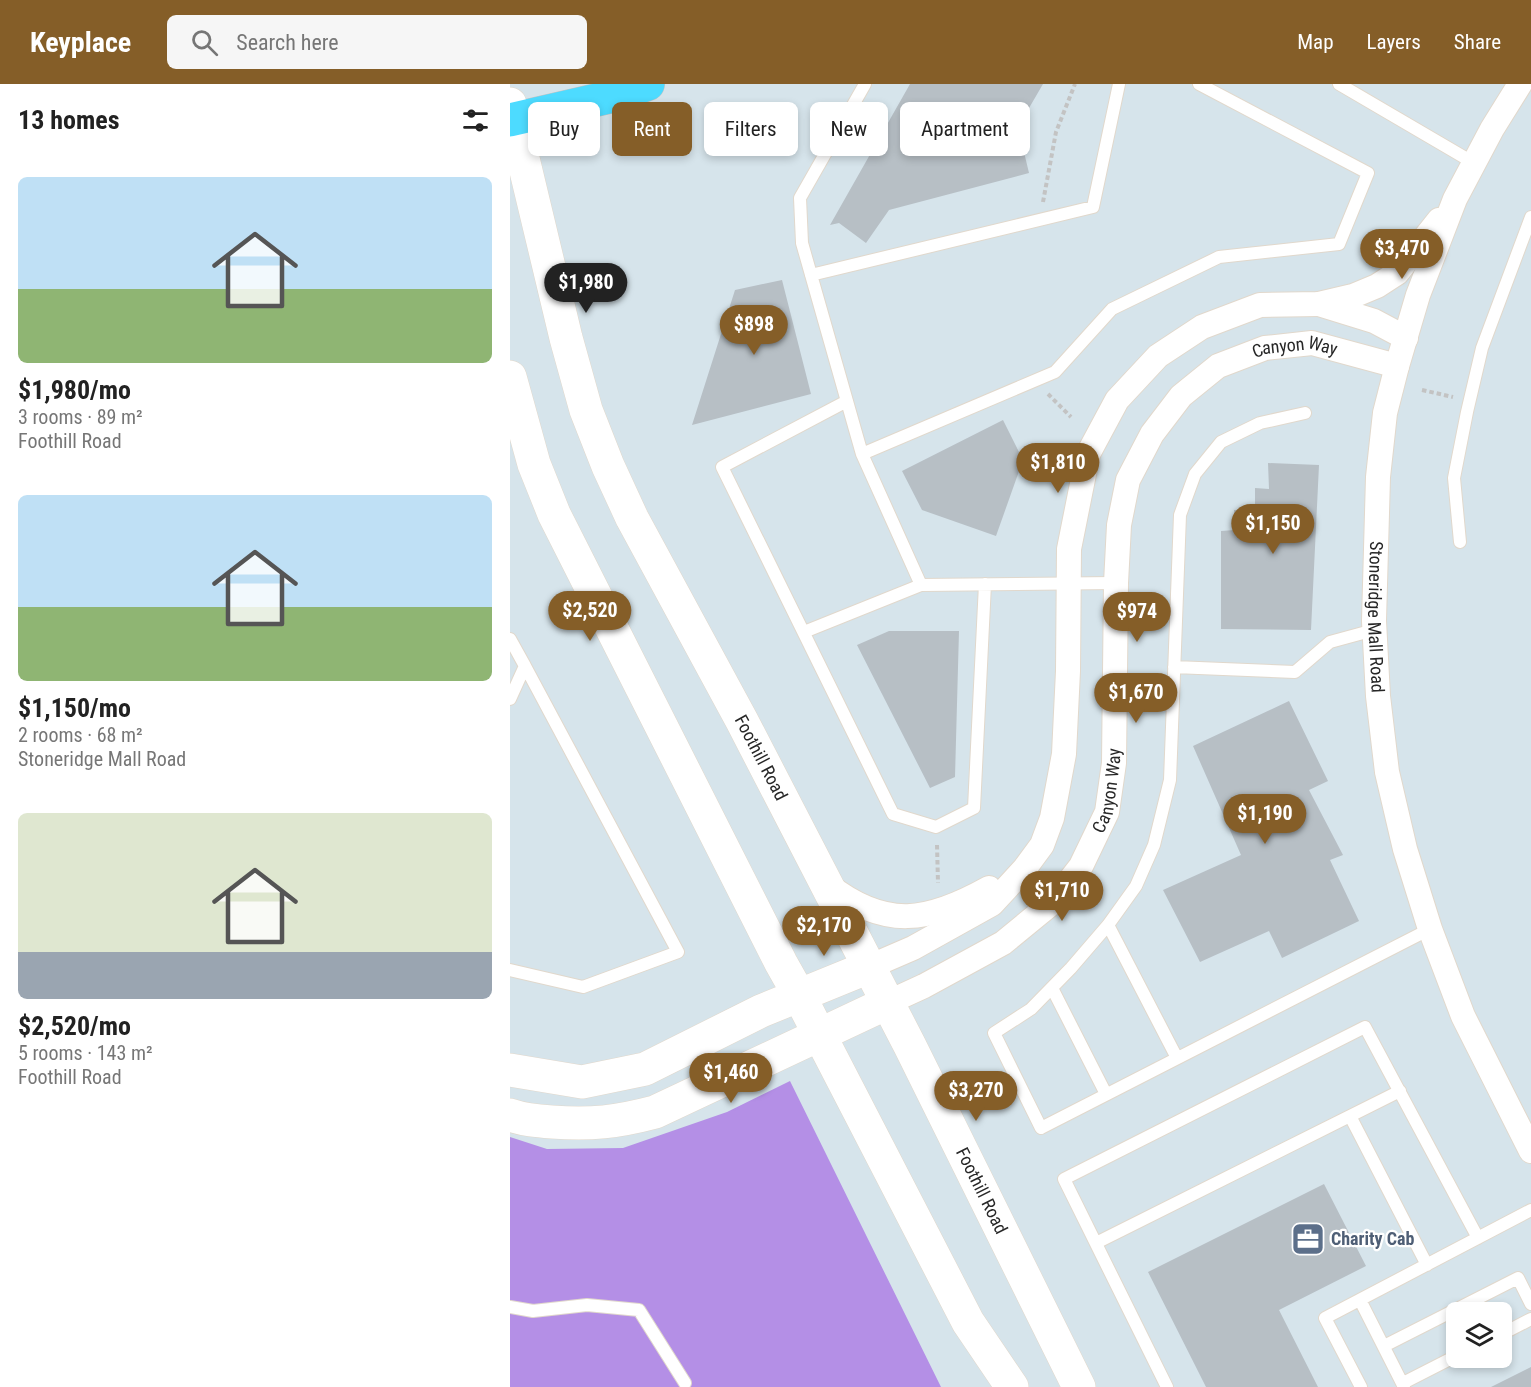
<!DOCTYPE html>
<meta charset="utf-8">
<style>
:root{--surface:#fff;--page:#f6f6f6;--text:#222;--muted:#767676;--accent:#855e28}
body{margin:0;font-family:"Roboto Condensed",sans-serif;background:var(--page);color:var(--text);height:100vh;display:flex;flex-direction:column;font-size:22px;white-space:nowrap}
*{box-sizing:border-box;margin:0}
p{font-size:20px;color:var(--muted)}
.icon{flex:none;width:33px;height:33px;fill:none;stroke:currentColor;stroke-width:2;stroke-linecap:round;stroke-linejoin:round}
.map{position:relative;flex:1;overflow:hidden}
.side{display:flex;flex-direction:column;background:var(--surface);width:510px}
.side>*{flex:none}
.guide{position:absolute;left:18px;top:18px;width:570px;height:54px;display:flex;gap:12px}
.controls{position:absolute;left:936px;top:1218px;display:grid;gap:12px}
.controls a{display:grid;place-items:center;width:66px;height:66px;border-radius:9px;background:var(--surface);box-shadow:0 3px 9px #0003;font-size:30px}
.price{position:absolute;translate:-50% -51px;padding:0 14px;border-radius:21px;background:var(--accent);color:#fff;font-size:20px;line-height:39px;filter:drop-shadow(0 2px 3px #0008)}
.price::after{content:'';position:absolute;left:50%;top:36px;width:18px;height:14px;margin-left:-9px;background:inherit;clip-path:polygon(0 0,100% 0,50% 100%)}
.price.on{background:#222;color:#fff}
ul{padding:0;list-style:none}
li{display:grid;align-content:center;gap:12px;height:318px;padding:0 18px}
li span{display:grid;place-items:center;height:186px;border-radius:9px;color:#555}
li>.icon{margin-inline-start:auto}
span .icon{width:108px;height:108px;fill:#fffc;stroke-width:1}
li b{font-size:26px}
h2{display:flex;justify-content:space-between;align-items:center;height:72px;padding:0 18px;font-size:26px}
.tag{padding:0 21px;border-radius:9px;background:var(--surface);box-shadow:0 3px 9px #0003;font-size:21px;line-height:54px}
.tag.on{background:var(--accent);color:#fff}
header{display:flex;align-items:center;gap:36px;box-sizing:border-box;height:84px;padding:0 30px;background:var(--accent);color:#fff}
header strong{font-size:28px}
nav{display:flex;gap:33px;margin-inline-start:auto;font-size:21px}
.search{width:420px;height:54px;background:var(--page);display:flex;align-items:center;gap:15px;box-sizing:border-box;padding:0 21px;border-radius:9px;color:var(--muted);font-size:22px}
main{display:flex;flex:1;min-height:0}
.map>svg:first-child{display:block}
</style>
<header>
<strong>Keyplace</strong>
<div class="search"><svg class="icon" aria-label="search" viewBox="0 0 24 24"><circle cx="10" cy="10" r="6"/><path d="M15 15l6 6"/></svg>Search here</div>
<nav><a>Map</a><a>Layers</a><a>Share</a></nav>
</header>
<main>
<section class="side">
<h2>13 homes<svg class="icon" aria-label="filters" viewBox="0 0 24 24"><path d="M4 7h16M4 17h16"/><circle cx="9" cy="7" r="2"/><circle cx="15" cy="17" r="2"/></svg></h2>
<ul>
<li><span style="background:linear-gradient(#bfe0f5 60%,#8fb573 0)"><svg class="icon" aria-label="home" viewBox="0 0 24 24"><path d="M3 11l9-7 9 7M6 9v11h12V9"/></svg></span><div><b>$1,980/mo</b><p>3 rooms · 89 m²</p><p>Foothill Road</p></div></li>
<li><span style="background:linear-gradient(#bfe0f5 60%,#8fb573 0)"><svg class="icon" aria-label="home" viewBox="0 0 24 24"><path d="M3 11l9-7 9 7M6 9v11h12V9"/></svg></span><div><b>$1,150/mo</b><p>2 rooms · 68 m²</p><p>Stoneridge Mall Road</p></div></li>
<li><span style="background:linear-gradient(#dfe7d0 75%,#9aa5b1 0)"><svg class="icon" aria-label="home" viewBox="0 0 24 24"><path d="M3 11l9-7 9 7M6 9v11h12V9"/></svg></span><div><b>$2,520/mo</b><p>5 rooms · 143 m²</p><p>Foothill Road</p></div></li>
</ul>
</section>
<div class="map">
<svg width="1021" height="1303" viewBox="0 0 1021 1303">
<rect width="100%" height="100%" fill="#d6e4eb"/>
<path fill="#b48fe6" d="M 280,997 L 431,1303 L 0,1303 L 0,1053 L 37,1065 L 113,1064 L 217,1028 Z"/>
<path fill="#b7bfc5" d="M 400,0 L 533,0 L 508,43 L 519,89 L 379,126 L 356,159 L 329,139 L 320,141 Z
M 272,196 L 301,310 L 182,341 L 225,206 Z
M 493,336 L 513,376 L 486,452 L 412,426 L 392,387 Z
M 758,379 L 809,381 L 801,546 L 711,545 L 711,447 L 725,446 L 724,426 L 745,426 L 745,404 L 759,405 Z
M 379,547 L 449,547 L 445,693 L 420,704 L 347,561 Z
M 779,617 L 818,697 L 799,706 L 833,771 L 820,776 L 849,837 L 772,874 L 759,847 L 690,878 L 653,806 L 731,771 L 683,662 Z
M 814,1100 L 856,1182 L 769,1226 L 808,1303 L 696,1303 L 638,1188 Z
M 1021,1283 L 1021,1303 L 981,1303 Z"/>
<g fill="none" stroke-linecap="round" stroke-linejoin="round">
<g stroke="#e1d8cc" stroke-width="14">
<path id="service" d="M 355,0 L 290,114 L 292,159 L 352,370 L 411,501 L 606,499
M 829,0 L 964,79
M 301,191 L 583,123 L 609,0
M 337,317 L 212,383 L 383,730 L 426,743 L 464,724 L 475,500
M 795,329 L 750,339 L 711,358 L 685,390 L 670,431 L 660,696 L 644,761 L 626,802 L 598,841 L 561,884 L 521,925 L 484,949 L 531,1044 L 920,845
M 352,370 L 545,288 L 602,225 L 709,173 L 829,160 L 858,89 L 689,0
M 950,458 L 944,394 L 957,328 L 972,264 L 1021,133
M 294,548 L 411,501
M 0,555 L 15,582 L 0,615
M 664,583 L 785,588 L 820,558 L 864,546
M 605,617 L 662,620
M 598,841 L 667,974
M 0,886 L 73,903 L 168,868 L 15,582
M 542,904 L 596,1010
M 840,1032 L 917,1181
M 586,1159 L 890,1007
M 850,1216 L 894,1303
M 0,1223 L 23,1227 L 77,1221 L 129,1226 L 175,1299
M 992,1250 L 1021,1235
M 874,1262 L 1008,1194 L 1021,1220
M 893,1299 L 946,1272
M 657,1303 L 554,1095 L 855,943 L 968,1154
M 851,1303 L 815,1234 L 1021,1126"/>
</g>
<g stroke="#e1d8cc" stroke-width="26">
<g id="minor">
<path id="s1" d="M 1010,0 L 982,45 L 945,115 L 908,211 L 887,282 L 875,329 L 868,393 L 864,537 L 868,612 L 877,688 L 895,765 L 920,845 L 953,932 L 1021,1067"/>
<path d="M 809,220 L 864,237 L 896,254"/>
<path d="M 318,801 C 376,846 418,838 479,804"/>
<path d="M 359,883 L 403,864 L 482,820 L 515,784 L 532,761 L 542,734 L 554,670 L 558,587 L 559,465 L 578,370 L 607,316 L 648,272 L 692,243 L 750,221 L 809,220 L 843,212 L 867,202 L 887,189 L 929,136"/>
<path id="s2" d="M 377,919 L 414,902 L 493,859 L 543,818 L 571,782 L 597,728 L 604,679 L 606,499 L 609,441 L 618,396 L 642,350 L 671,312 L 708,282 L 755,264 L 802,259 L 887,282"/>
</g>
</g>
<g stroke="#e1d8cc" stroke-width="34">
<g id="secondary">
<path id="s3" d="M 0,20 L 56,254 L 76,326 L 98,382 L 122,434 L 232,637 L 400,962 L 569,1303"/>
<path d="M 0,293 L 24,380 L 44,430 L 271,879 L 289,911 L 458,1238 L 502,1303"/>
<path d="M 0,986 L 72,998 L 135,985 L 251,927 L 359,883"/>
<path d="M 0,1031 C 14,1036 27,1037 42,1038 C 81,1041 107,1038 145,1028 L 377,919"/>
</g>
</g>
<g stroke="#c3c3c3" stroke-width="34">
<path id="motorway" d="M 0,36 L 108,11 L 138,0"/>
</g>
<path stroke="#c3c3c3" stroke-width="4" stroke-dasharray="4.5 3" stroke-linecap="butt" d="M 533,118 L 546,48 L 565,0
M 912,306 L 943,313
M 538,310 L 561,333
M 427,761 L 428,799"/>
<use href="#service" stroke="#fff" stroke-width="12"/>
<use href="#minor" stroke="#fff" stroke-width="24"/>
<use href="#secondary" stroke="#fff" stroke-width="33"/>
<use href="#motorway" stroke="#4ddbff" stroke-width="33"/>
</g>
<defs>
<g id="office-square" transform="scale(1.725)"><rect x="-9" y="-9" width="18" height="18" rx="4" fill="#5c6f8a" stroke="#fff"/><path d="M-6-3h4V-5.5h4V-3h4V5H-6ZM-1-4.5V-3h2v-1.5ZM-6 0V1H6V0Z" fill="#fff"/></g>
</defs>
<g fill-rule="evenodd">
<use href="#office-square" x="798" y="1155"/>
</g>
<g text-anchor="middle" stroke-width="4.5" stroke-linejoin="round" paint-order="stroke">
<g font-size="18" fill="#272727" stroke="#fff">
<text dy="6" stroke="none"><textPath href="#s2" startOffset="862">Canyon Way</textPath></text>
<text dy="6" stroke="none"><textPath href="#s1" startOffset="562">Stoneridge Mall Road</textPath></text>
<text dy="6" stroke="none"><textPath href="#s3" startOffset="705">Foothill Road</textPath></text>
<text dy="6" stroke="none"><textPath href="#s2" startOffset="322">Canyon Way</textPath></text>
<text dy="6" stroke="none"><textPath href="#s3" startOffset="1191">Foothill Road</textPath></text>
</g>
<g font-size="18" font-weight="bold" fill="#4e5e75" stroke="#fff" text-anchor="start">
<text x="821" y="1161">Charity Cab</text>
</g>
</g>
</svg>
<div class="controls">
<a><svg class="icon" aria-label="layers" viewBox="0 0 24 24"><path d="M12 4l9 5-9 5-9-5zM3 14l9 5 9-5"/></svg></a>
</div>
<b class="price" style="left:892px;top:196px">$3,470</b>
<b class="price on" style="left:76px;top:230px">$1,980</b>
<b class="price" style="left:244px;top:272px">$898</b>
<b class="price" style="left:548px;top:410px">$1,810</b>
<b class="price" style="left:763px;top:471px">$1,150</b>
<b class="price" style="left:80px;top:558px">$2,520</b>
<b class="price" style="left:627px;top:559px">$974</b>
<b class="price" style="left:626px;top:640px">$1,670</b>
<b class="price" style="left:755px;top:761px">$1,190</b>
<b class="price" style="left:552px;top:838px">$1,710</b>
<b class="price" style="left:314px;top:873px">$2,170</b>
<b class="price" style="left:221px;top:1020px">$1,460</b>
<b class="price" style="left:466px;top:1038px">$3,270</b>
<div class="guide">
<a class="tag">Buy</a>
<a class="tag on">Rent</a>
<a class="tag">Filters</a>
<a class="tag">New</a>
<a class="tag">Apartment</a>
</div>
</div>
</main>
